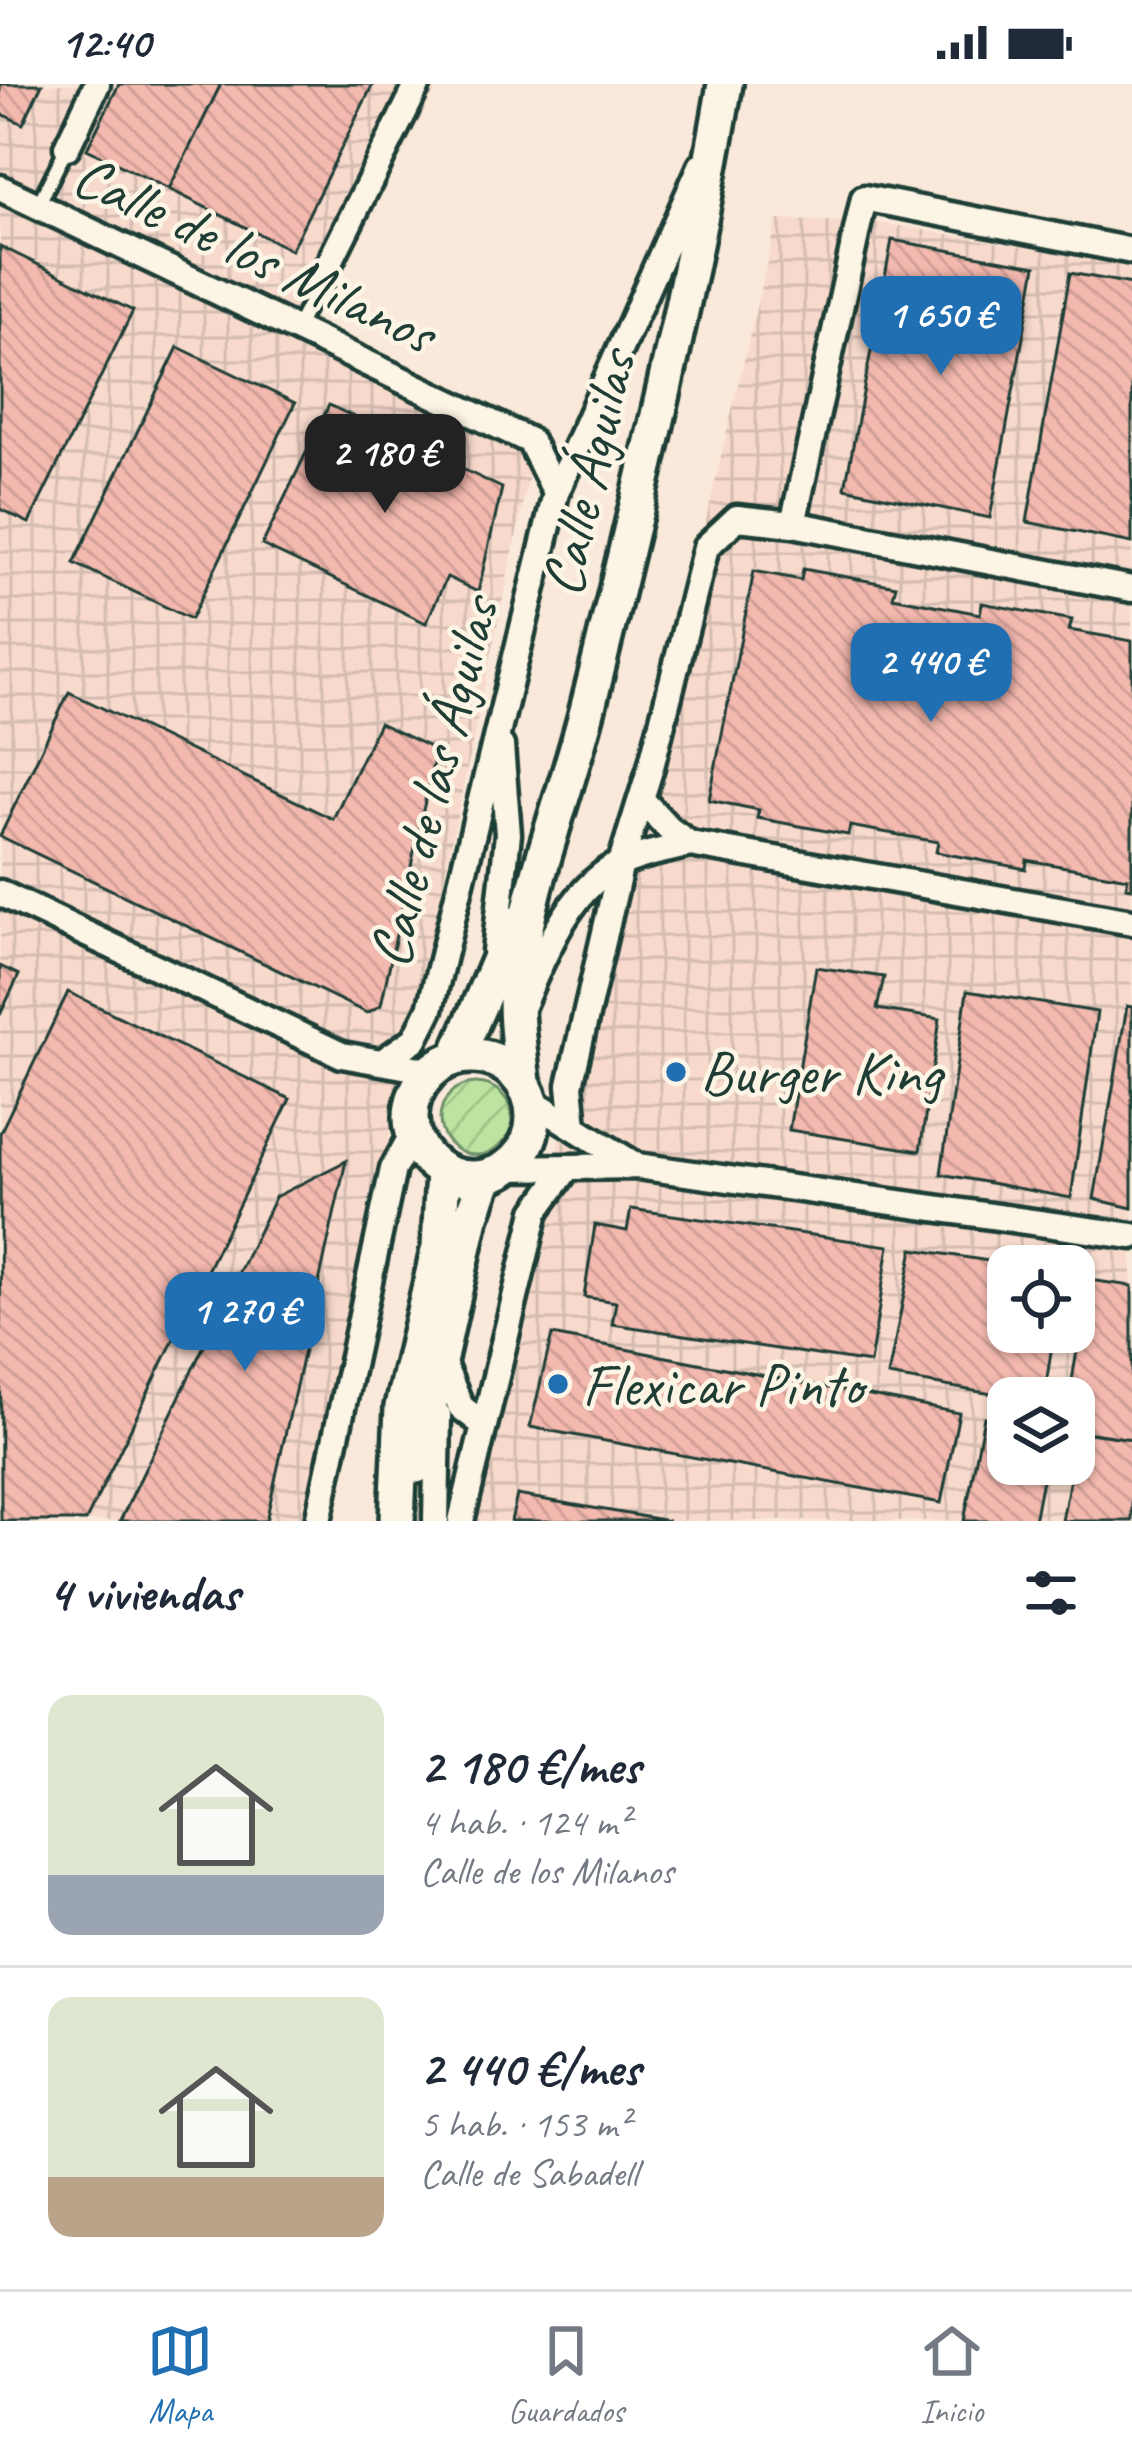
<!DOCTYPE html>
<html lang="es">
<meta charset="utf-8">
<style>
:root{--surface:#fff;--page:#f2f2f3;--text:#1f2937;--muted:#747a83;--line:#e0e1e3;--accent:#1f6fb2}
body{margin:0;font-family:Caveat,sans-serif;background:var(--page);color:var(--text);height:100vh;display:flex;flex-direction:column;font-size:45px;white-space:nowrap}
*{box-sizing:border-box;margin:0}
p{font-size:39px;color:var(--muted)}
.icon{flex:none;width:66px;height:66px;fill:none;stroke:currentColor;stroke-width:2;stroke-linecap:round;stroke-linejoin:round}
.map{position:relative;height:1437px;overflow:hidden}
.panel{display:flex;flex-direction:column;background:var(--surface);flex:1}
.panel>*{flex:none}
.buttons{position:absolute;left:987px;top:1161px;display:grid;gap:24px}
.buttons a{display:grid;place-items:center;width:108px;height:108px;border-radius:24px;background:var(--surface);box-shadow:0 3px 9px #0004;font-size:60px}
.price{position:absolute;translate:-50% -102px;padding:0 27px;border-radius:24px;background:var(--accent);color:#fff;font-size:39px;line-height:78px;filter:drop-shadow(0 3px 6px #0008)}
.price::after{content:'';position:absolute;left:50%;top:72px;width:36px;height:27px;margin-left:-18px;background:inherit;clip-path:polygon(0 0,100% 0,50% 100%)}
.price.selected{background:#222;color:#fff}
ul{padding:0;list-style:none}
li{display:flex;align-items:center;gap:36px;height:300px;padding:0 48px}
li+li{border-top:3px solid var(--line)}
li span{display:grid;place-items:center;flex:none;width:336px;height:240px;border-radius:24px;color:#555}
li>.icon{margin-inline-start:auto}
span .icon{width:144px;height:144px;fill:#fffc;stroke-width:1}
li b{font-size:51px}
h2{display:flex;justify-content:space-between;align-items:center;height:144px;padding:0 48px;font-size:51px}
.status{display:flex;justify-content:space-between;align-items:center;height:84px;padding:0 60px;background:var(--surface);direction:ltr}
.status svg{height:33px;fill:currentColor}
.tab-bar{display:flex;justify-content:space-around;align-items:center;height:168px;border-top:3px solid var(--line);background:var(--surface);font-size:33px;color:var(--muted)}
.tab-bar a{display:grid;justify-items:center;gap:6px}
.tab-bar .selected{color:var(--accent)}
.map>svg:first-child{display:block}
</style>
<div class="status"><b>12:40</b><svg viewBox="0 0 49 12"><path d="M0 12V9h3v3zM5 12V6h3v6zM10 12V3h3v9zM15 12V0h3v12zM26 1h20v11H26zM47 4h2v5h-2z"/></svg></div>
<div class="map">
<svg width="1132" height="1437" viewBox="0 0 1132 1437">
<defs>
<pattern id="industrial-grid" width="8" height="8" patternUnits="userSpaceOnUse" patternTransform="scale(3)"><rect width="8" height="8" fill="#f8dacd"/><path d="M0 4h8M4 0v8" fill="none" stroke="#d4bcb1"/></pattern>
<pattern id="garden-furrows" width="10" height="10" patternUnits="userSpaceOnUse" patternTransform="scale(3)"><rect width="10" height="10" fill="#bce4a0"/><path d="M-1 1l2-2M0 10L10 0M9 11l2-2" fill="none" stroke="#a1c48a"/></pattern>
<pattern id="building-back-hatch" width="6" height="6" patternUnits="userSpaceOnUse" patternTransform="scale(3)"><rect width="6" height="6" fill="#f3b8ae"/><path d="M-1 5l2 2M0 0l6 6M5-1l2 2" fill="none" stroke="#d09f96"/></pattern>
</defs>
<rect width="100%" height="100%" fill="#fae9da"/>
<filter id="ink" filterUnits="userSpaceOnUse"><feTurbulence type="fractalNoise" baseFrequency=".00833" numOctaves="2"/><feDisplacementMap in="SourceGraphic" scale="24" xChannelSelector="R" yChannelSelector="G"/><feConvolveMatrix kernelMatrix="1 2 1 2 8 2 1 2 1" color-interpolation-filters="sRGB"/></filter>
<g filter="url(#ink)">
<path fill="url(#industrial-grid)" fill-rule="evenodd" d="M 0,0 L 439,0 L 302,254 L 534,368 L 308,1437 L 0,1437 Z
M 777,136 L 875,138 L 1132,181 L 1132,1437 L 469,1437 ZM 1008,1182 L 1074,1182 L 1074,1248 L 1008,1248 ZM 1008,1314 L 1074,1314 L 1074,1380 L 1008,1380 Z"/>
<path fill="url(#garden-furrows)" stroke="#6e906a" stroke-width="3" d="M440 1035a36 36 0 1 1 72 0a36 36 0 1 1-72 0Z"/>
<path fill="url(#building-back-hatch)" stroke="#1f3d34" stroke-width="3" d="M 0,0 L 42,0 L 23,40 L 0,29 Z
M 119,0 L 221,0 L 169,105 L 87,65 Z
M 221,0 L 373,0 L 291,166 L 169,105 Z
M 892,156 L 1036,182 L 990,434 L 845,404 Z
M 0,162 L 133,227 L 29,439 L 0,425 Z
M 1070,189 L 1132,200 L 1132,459 L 1027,438 Z
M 178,263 L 295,319 L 191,535 L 74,479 Z
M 329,321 L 502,404 L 478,508 L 447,493 L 426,539 L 262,461 Z
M 803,485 L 896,502 L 893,513 L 980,530 L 982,519 L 1072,536 L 1069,546 L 1132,557 L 1132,804 L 1126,803 L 1128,794 L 1027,776 L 1026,785 L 936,768 L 938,758 L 850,742 L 848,751 L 757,734 L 759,726 L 709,716 L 754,487 L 801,496 Z
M 69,608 L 333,735 L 379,639 L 436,666 L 381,921 L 367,929 L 0,752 Z
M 0,882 L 19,891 L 0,931 Z
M 816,883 L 884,893 L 877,925 L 940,935 L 920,1067 L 789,1046 Z
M 967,907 L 1097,928 L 1071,1114 L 941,1090 Z
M 68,908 L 290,1015 L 86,1437 L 1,1437 L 0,1049 Z
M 1127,922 L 1132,923 L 1132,1124 L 1094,1115 Z
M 346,1077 L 266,1437 L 120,1437 L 275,1113 Z
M 631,1125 L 889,1162 L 870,1279 L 612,1240 L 616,1218 L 584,1213 L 595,1141 L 627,1147 Z
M 913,1165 L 1020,1182 L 1008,1182 L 1008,1248 L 1054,1248 L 1044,1314 L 1015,1314 L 888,1292 Z
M 1089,1196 L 1132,1202 L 1132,1355 L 1074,1347 L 1074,1314 L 1069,1314 Z
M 552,1251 L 959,1329 L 941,1419 L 530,1343 Z
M 984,1333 L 1008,1337 L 1008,1380 L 1045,1380 L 1034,1437 L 964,1437 Z
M 1079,1347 L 1132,1355 L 1132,1437 L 1062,1437 Z
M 517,1411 L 669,1437 L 511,1437 Z"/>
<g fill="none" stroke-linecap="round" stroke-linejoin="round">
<g stroke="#1f3d34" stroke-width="21">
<path id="lane" d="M 38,121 L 67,63
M 296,245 L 316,206"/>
</g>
<g stroke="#1f3d34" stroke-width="33">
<path id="street" d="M 67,63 L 97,0
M 0,104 L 530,357 L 556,409 L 430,925 L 415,955 L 382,978
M 316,206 L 418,0
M 556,409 L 701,82
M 793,440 L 864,114 L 1132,167
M 641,715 L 669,745 L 690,760
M 0,809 L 342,971 L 431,987
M 495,867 L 508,750 L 501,662
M 521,924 C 543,874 570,799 625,778 C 645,769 669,766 690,760 L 1132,838
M 532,1017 L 635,1081
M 574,1042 L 570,1001 L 621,779 L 651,683 L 706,463 L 737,434 L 793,440 L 1132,505
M 507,1084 L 637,1082 L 1132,1152
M 440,1273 L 461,1323 L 484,1341
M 318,1437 L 393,1085 L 413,1049
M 436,1437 L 438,1331
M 461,1437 L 536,1127 L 568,1083"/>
</g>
<g stroke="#1f3d34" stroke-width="42">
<path id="secondary" d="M411 1033a61 61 0 1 1 122 0a61 61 0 1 1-122 0Z
M 457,973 L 514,840
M 523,998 C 519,961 513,925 518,889 C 530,795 568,706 590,615 C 640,412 690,207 725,0
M 416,1382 L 471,1134 L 486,1093
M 397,1437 L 402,1323 L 439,1163 L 443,1087"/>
</g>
<use href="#lane" stroke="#fcf5e5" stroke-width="12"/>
<use href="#street" stroke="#fcf5e5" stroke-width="24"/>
<use href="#secondary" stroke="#fcf5e5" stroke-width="33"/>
</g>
</g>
<g fill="#1f6fb2" stroke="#fcf5e5" stroke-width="4.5">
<circle cx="676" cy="988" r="12"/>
<circle cx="558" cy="1300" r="12"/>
</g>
<g text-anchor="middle" stroke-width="9" stroke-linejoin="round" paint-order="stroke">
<g font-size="60" fill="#1f3d34" stroke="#fcf5e5">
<text transform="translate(255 169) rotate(25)" y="21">Calle de los Milanos</text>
<text transform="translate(587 389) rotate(-77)" y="21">Calle Águilas</text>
<text transform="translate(432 698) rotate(-76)" y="21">Calle de las Águilas</text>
</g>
<g font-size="60" fill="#1f3d34" stroke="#fcf5e5" text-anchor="start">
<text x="700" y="1009">Burger King</text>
<text x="582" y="1321">Flexicar Pinto</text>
</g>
</g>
</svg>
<div class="buttons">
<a><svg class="icon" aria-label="locate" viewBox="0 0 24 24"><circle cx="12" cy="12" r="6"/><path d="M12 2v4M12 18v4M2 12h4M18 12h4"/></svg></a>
<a><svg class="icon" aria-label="layers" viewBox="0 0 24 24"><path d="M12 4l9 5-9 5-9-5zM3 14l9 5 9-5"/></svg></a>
</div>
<b class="price" style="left:941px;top:294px">1 650 €</b>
<b class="price selected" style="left:385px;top:432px">2 180 €</b>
<b class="price" style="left:931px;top:641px">2 440 €</b>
<b class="price" style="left:245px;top:1290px">1 270 €</b>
</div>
<section class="panel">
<h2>4 viviendas<svg class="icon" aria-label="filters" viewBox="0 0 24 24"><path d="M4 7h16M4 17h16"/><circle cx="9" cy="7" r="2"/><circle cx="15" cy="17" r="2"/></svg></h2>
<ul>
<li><span style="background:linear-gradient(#dfe7d0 75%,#9aa5b1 0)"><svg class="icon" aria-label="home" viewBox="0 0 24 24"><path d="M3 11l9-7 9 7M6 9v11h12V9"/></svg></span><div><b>2 180 €/mes</b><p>4 hab. · 124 m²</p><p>Calle de los Milanos</p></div></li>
<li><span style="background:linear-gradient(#dfe7d0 75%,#b9a48a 0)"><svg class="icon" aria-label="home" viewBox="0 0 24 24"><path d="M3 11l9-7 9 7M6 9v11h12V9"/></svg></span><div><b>2 440 €/mes</b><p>5 hab. · 153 m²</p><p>Calle de Sabadell</p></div></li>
</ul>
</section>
<nav class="tab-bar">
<a class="selected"><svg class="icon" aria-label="map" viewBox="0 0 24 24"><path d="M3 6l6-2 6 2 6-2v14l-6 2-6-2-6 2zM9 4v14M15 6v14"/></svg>Mapa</a>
<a><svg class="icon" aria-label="saved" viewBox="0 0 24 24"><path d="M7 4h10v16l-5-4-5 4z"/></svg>Guardados</a>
<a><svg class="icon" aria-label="home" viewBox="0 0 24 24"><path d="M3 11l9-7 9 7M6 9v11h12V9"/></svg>Inicio</a>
</nav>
